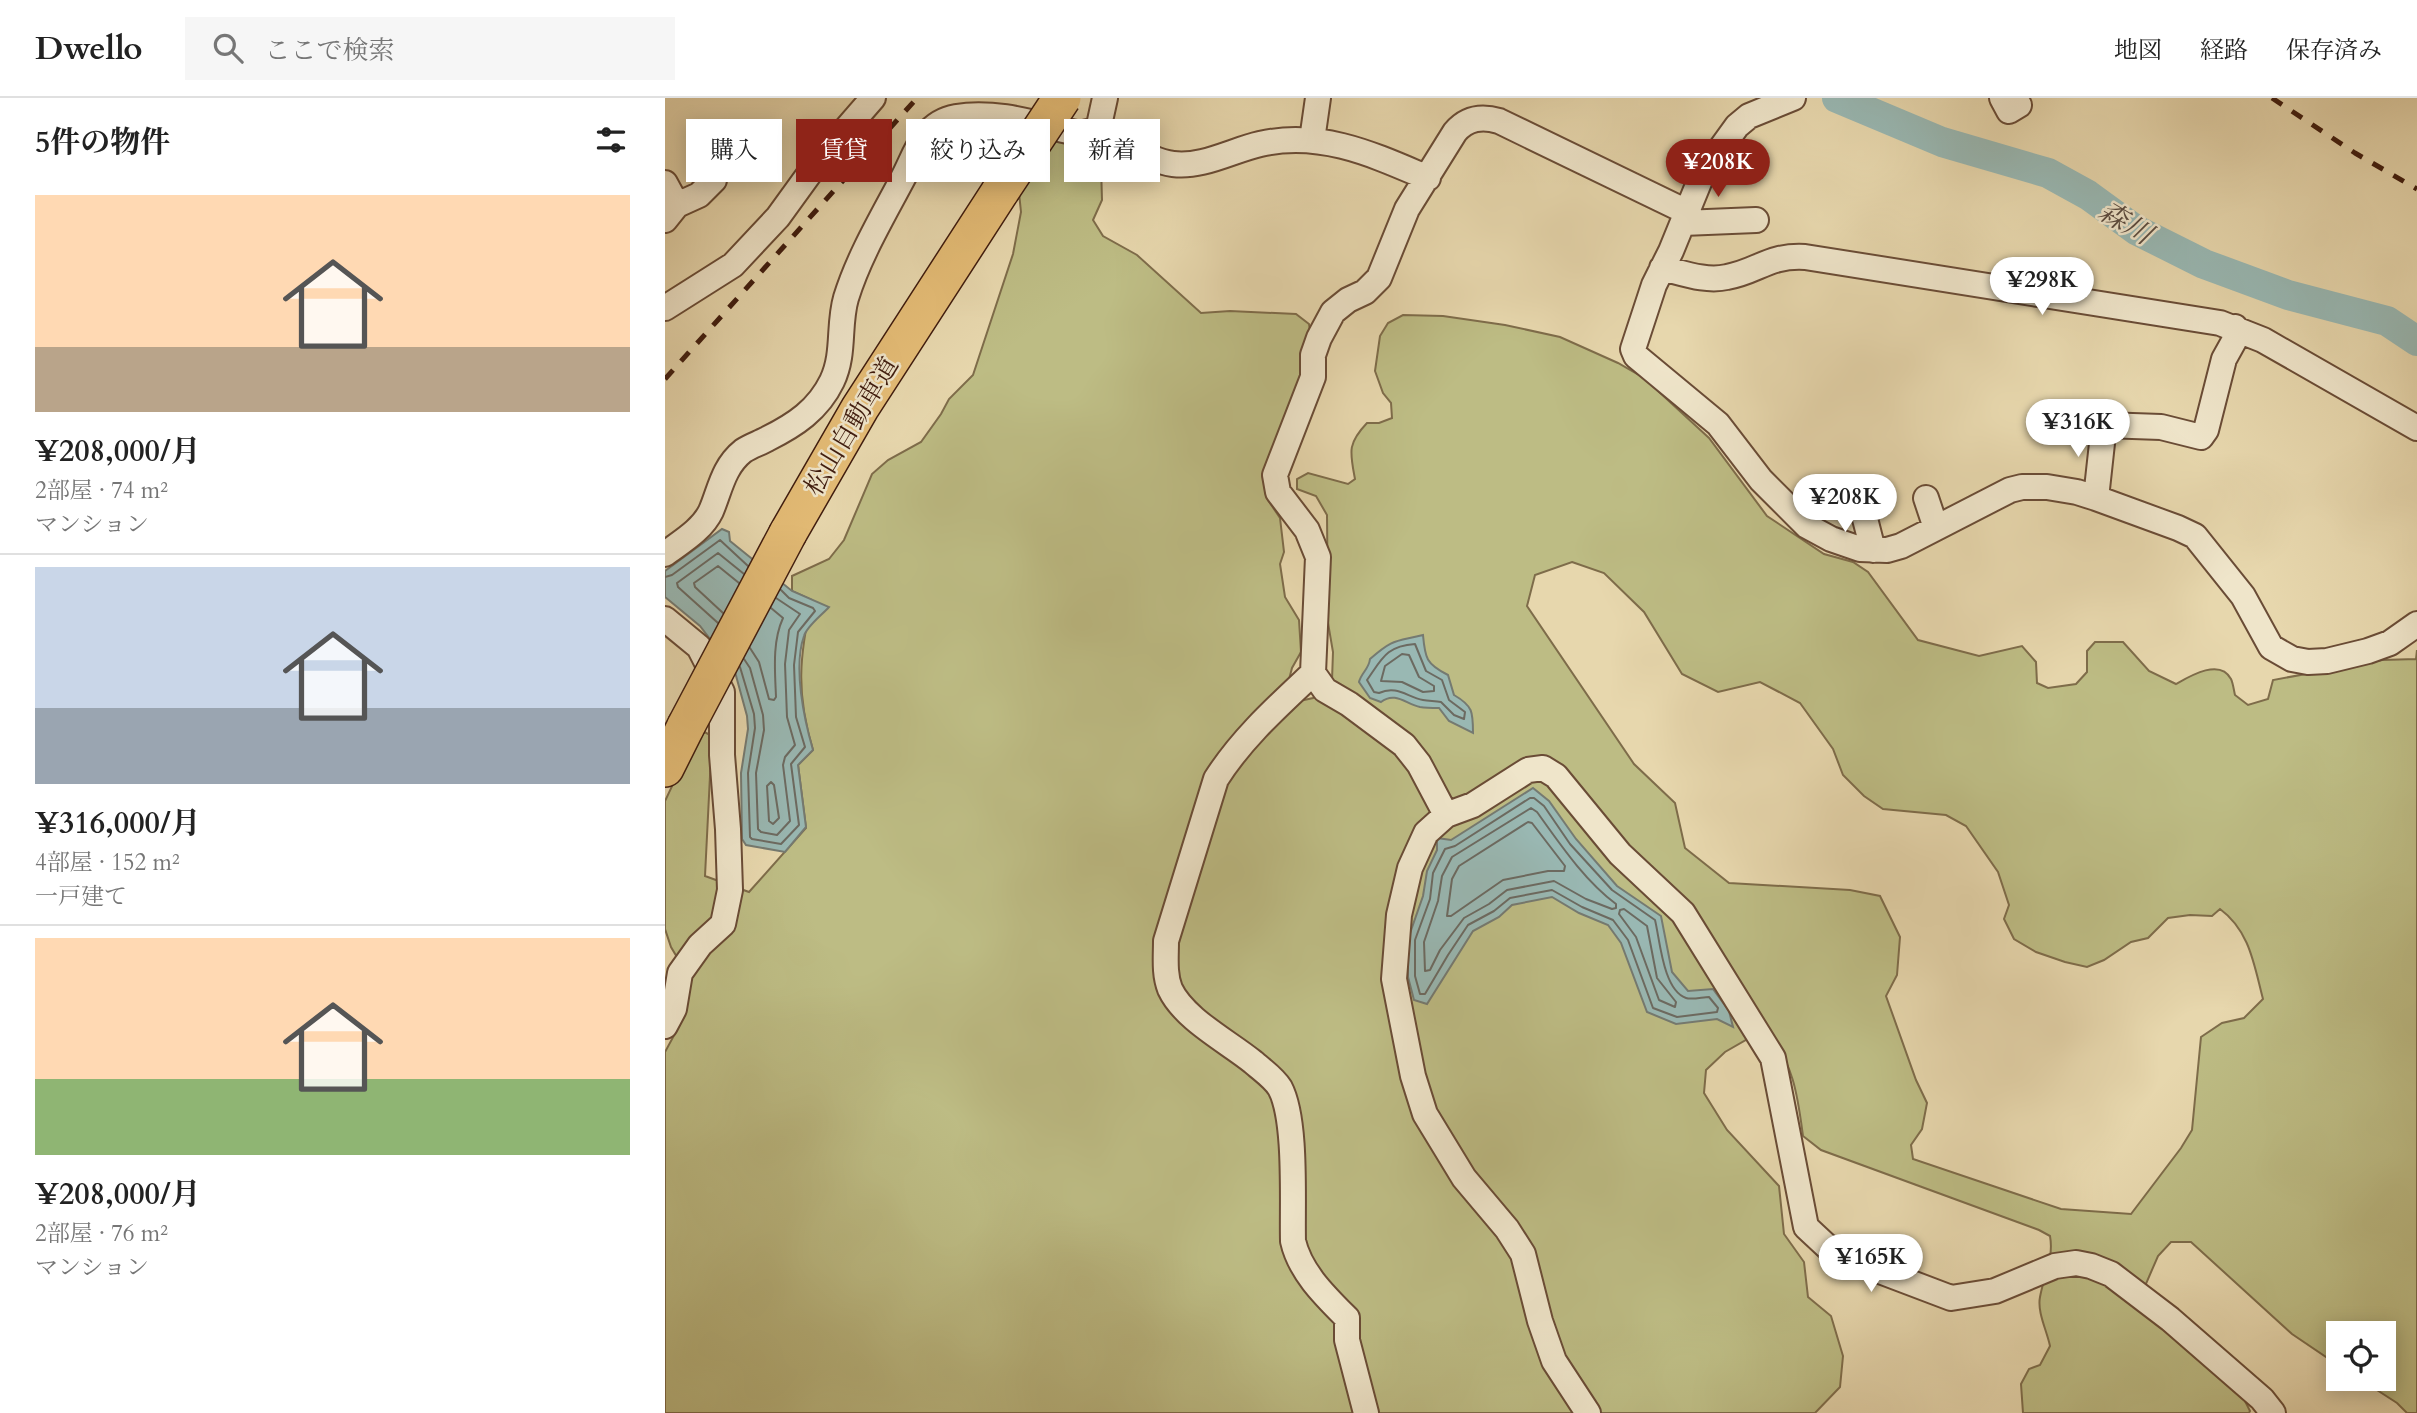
<!DOCTYPE html>
<html lang="ja">
<meta charset="utf-8">
<style>
:root{--surface:#fff;--page:#f6f6f6;--text:#222;--muted:#767676;--line:#e0e0e0;--accent:#8f2418}
body{margin:0;font-family:Cardo,"Noto Serif JP",serif;background:var(--page);color:var(--text);height:100vh;display:flex;flex-direction:column;font-size:26px;white-space:nowrap}
*{box-sizing:border-box;margin:0}
p{font-size:23px;color:var(--muted)}
.icon{flex:none;width:38px;height:38px;fill:none;stroke:currentColor;stroke-width:2;stroke-linecap:round;stroke-linejoin:round}
.map{position:relative;flex:1;overflow:hidden}
.panel{display:flex;flex-direction:column;background:var(--surface);width:665px}
.panel>*{flex:none}
.top-card{position:absolute;left:21px;top:21px;width:665px;height:63px;display:flex;gap:14px}
.buttons{position:absolute;left:1661px;top:1223px;display:grid;gap:14px}
.buttons a{display:grid;place-items:center;width:70px;height:70px;border-radius:0px;background:var(--surface);box-shadow:0 4px 18px #0003;font-size:35px}
.price{position:absolute;translate:-50% -60px;padding:0 16px;border-radius:24px;background:#fff;color:#222;font-size:23px;line-height:46px;filter:drop-shadow(0 2px 4px #0008)}
.price::after{content:'';position:absolute;left:50%;top:42px;width:21px;height:16px;margin-left:-10px;background:inherit;clip-path:polygon(0 0,100% 0,50% 100%)}
.price.selected{background:var(--accent);color:#fff}
ul{padding:0;list-style:none}
li{display:grid;align-content:center;gap:14px;height:371px;padding:0 35px}
li+li{border-top:2px solid var(--line)}
li span{display:grid;place-items:center;height:217px;border-radius:0px;color:#555}
li>.icon{margin-inline-start:auto}
span .icon{width:126px;height:126px;fill:#fffc;stroke-width:1}
li b{font-size:30px}
h2{display:flex;justify-content:space-between;align-items:center;height:84px;padding:0 35px;font-size:30px}
.pill{padding:0 24px;border-radius:0px;background:var(--surface);box-shadow:0 4px 18px #0003;font-size:24px;line-height:63px}
.pill.selected{background:var(--accent);color:#fff}
header{display:flex;align-items:center;gap:42px;box-sizing:border-box;height:98px;padding:0 35px;background:var(--surface);border-bottom:2px solid var(--line)}
header strong{font-size:33px}
nav{display:flex;gap:38px;margin-inline-start:auto;font-size:24px}
.search{width:490px;height:63px;background:var(--page);display:flex;align-items:center;gap:18px;box-sizing:border-box;padding:0 24px;border-radius:0px;color:var(--muted);font-size:26px}
main{display:flex;flex:1;min-height:0}
.map>svg:first-child{display:block}
</style>
<header>
<strong>Dwello</strong>
<div class="search"><svg class="icon" aria-label="search" viewBox="0 0 24 24"><circle cx="10" cy="10" r="6"/><path d="M15 15l6 6"/></svg>ここで検索</div>
<nav><a>地図</a><a>経路</a><a>保存済み</a></nav>
</header>
<main>
<section class="panel">
<h2>5件の物件<svg class="icon" aria-label="filters" viewBox="0 0 24 24"><path d="M4 7h16M4 17h16"/><circle cx="9" cy="7" r="2"/><circle cx="15" cy="17" r="2"/></svg></h2>
<ul>
<li><span style="background:linear-gradient(#ffd9b3 70%,#b9a48a 0)"><svg class="icon" aria-label="home" viewBox="0 0 24 24"><path d="M3 11l9-7 9 7M6 9v11h12V9"/></svg></span><div><b>¥208,000/月</b><p>2部屋 · 74 m²</p><p>マンション</p></div></li>
<li><span style="background:linear-gradient(#c9d6e8 65%,#9aa5b1 0)"><svg class="icon" aria-label="home" viewBox="0 0 24 24"><path d="M3 11l9-7 9 7M6 9v11h12V9"/></svg></span><div><b>¥316,000/月</b><p>4部屋 · 152 m²</p><p>一戸建て</p></div></li>
<li><span style="background:linear-gradient(#ffd9b3 65%,#8fb573 0)"><svg class="icon" aria-label="home" viewBox="0 0 24 24"><path d="M3 11l9-7 9 7M6 9v11h12V9"/></svg></span><div><b>¥208,000/月</b><p>2部屋 · 76 m²</p><p>マンション</p></div></li>
</ul>
</section>
<div class="map">
<svg width="1752" height="1315" viewBox="0 0 1752 1315">
<rect width="100%" height="100%" fill="#e7d7ad"/>
<filter id="stains"><feTurbulence type="fractalNoise" baseFrequency=".00286" numOctaves="4"/><feColorMatrix values="0 0 0 0 .2 0 0 0 0 .09 0 0 0 0 .02 0 0 0 .5 -.17"/></filter>
<radialGradient id="worn" r=".72"><stop offset=".6" stop-color="#630" stop-opacity="0"/><stop offset="1" stop-color="#630" stop-opacity=".3"/></radialGradient>
<path fill="#bdbc84" stroke="#7e6c4a" stroke-width="2" fill-rule="evenodd" d="M 310,24 L 395,41 L 415,50 L 436,67 L 437,102 L 428,122 L 438,138 L 472,157 L 536,215 L 565,213 L 631,216 L 644,226 L 646,239 L 642,257 L 608,363 L 597,376 L 603,402 L 615,420 L 619,454 L 615,466 L 620,499 L 634,522 L 636,554 L 627,570 L 620,597 L 626,605 L 648,600 L 667,582 L 668,554 L 663,525 L 662,417 L 651,398 L 632,391 L 632,381 L 643,375 L 683,386 L 690,381 C 685,354 682,346 702,325 L 714,325 L 727,320 L 726,305 L 718,295 L 710,273 L 715,238 L 723,225 L 738,217 L 778,218 L 840,227 L 895,239 L 953,265 L 979,280 L 1044,340 L 1102,418 L 1159,456 L 1188,464 L 1203,474 L 1253,542 L 1314,558 L 1357,548 L 1371,564 L 1372,585 L 1383,590 L 1411,586 L 1422,574 L 1422,553 L 1430,544 L 1458,544 L 1484,573 L 1511,586 C 1525,578 1555,560 1566,581 C 1568,585 1569,593 1570,597 L 1583,607 L 1603,601 L 1608,582 L 1717,562 L 1751,561 L 1752,552 L 1752,1315 L 1742,1315 L 1732,1305 L 1695,1281 L 1718,1281 L 1718,1236 L 1673,1236 L 1673,1267 L 1627,1236 L 1526,1144 L 1506,1144 L 1493,1158 L 1480,1188 L 1577,1297 L 1585,1313 L 1584,1315 L 1358,1315 L 1356,1286 L 1364,1271 L 1375,1267 L 1385,1248 C 1382,1233 1372,1214 1375,1199 C 1379,1177 1389,1160 1385,1138 L 1374,1132 L 1156,1052 L 1138,1038 C 1133,1001 1129,964 1102,936 L 1081,942 L 1060,954 L 1041,972 L 1039,995 L 1062,1032 L 1114,1088 L 1119,1136 L 1139,1164 L 1143,1199 L 1166,1218 L 1178,1258 L 1175,1289 L 1150,1315 L 0,1315 L 0,954 L 20,917 L 26,883 L 6,849 L 0,831 L 0,703 L 34,631 L 47,638 L 40,778 L 84,794 L 141,730 L 133,667 L 148,652 C 131,596 134,558 147,502 L 127,493 L 127,478 L 164,461 L 179,442 L 207,376 L 223,362 L 256,344 L 276,316 L 284,301 L 308,277 L 348,156 L 356,114 L 354,95 L 317,76 L 268,66 L 264,57 C 279,35 283,29 310,24 ZM 907,464 L 939,475 L 979,514 L 1017,576 L 1053,594 L 1095,584 L 1135,605 L 1168,651 L 1178,677 L 1199,698 L 1218,711 L 1281,717 L 1301,728 L 1333,774 L 1344,807 L 1339,821 L 1349,841 L 1371,854 L 1400,864 L 1422,869 L 1439,862 L 1466,844 L 1483,840 L 1503,820 L 1525,817 L 1547,818 L 1555,811 C 1585,833 1589,867 1598,901 L 1579,920 L 1557,925 L 1536,939 L 1527,1032 L 1516,1050 L 1466,1116 L 1396,1111 L 1248,1061 L 1246,1047 L 1257,1031 L 1262,1005 L 1251,982 L 1221,898 L 1232,877 L 1235,839 L 1215,798 L 1185,792 L 1064,785 L 1020,750 L 1010,705 L 969,666 L 862,508 L 870,477 Z"/>
<path fill="#99b8b3" stroke="#757a71" stroke-width="2" d="M 57,431 L 64,434 L 65,443 L 127,493 L 164,509 C 157,517 142,528 139,538 C 128,569 139,621 148,652 L 133,667 L 141,729 L 120,754 L 81,747 L 77,741 L 76,675 L 83,631 L 82,618 L 70,574 L 35,528 L 0,499 L 0,473 Z
M 758,537 C 760,560 761,566 783,577 L 789,597 C 808,608 808,614 808,635 L 784,623 L 774,610 C 768,610 761,610 755,609 C 741,606 730,593 716,604 L 705,600 L 694,584 C 696,575 704,571 705,561 C 729,540 730,544 758,537 Z
M 868,690 L 884,703 L 911,741 L 952,788 L 996,818 L 1007,874 L 1023,893 L 1048,891 L 1064,913 L 1068,929 L 1052,921 L 1011,926 L 982,914 L 956,845 L 943,827 L 914,815 L 887,799 L 847,807 L 834,819 L 808,833 L 762,906 L 749,902 L 743,879 L 743,841 L 758,798 L 762,773 L 772,752 L 772,740 L 786,742 Z"/>
<g fill="none" stroke-linecap="round" stroke-linejoin="round">
<path stroke="#6c6a61" stroke-width="2" d="M 0,479 L 7,477 L 55,442 L 83,468
M 58,515 L 30,489 L 29,485 L 53,468 L 74,485
M 53,525 L 13,489 L 12,485 L 53,455 L 79,476
M 750,546 L 761,573 L 777,582 L 784,602 L 800,614 L 799,621 L 789,617 L 776,604 C 770,603 764,603 758,602 C 742,599 732,587 714,595 L 709,594 L 702,582 C 717,561 721,548 750,546 Z
M 85,550 L 94,564 L 104,601 L 109,602 L 111,599 C 110,573 107,544 118,520 L 106,510
M 737,556 L 744,557 L 754,579 L 769,588 L 769,593 L 758,594 L 737,584 L 716,583 L 720,568 Z
M 79,561 L 85,570 L 98,617 L 99,632 L 91,675 L 93,731 L 96,734 L 112,737 L 125,723 L 118,667 L 120,659 L 130,647 L 122,619 L 120,566 L 124,532 L 135,516 L 111,500
M 75,569 L 89,616 L 90,630 L 83,675 L 85,739 L 87,741 L 116,746 L 134,727 L 126,666 L 140,649 L 131,619 L 129,567 L 133,534 L 150,513 L 148,510 L 124,500 L 116,492
M 106,684 L 109,687 L 114,720 L 108,726 L 104,723 L 102,688 Z
M 865,700 L 869,700 L 879,708 L 905,746 L 947,792 L 990,822 C 995,842 998,892 1021,900 C 1027,902 1038,899 1044,899 L 1053,910 L 1052,914 L 1012,919 L 988,910 L 963,842 L 948,822 L 917,809 L 887,792 L 845,800 L 829,813 L 803,827 L 783,857 L 760,896 L 755,896 L 750,878 L 750,842 L 765,801 L 768,775 L 780,751 L 790,748 Z
M 866,710 L 872,714 C 895,746 919,782 951,806 L 951,810 L 947,811 L 921,801 L 889,783 L 842,792 L 824,806 L 799,820 L 775,852 L 765,872 L 760,873 L 759,844 L 773,803 L 777,778 L 787,759 Z
M 863,724 L 867,725 L 900,768 L 899,773 L 883,773 L 838,782 L 786,818 L 782,818 L 787,781 L 794,768 Z
M 959,811 L 982,828 L 992,880 L 1011,904 L 1010,909 L 994,902 L 971,839 L 954,816 L 955,812 Z"/>
<path stroke="#99b8b3" stroke-width="30" d="M 1172,0 L 1277,44 L 1383,75 L 1423,97 L 1471,132 L 1539,166 L 1623,197 L 1722,223 L 1752,243"/>
<g stroke="#6a4c36" stroke-width="28">
<path id="minor" d="M 1128,0 L 1084,18 L 1072,28 L 1046,64 L 1035,82 L 1006,153 L 989,187 L 968,251 L 971,258 L 1053,326 L 1096,382 L 1142,428 L 1166,441 L 1195,451 L 1222,452 L 1236,448 L 1345,392 L 1357,389 L 1382,389 L 1412,394 L 1431,400 L 1513,430 L 1530,438 L 1578,498 L 1606,549 L 1627,561 L 1643,564 L 1662,563 L 1703,553 L 1725,545 L 1752,526
M 1337,0 L 1344,13 L 1354,7
M 433,32 L 440,0
M 647,42 L 653,0
M 0,85 L 12,107
M 0,122 L 12,107 L 34,97 L 49,82
M 1018,125 L 1091,122
M 997,170 C 1018,175 1041,184 1062,179 C 1094,173 1103,157 1140,159 L 1555,225 L 1598,242 L 1752,330
M 0,210 L 68,167 L 113,119 L 155,61 L 208,0
M 1261,400 L 1271,430
M 1431,400 L 1439,327 L 1496,329 L 1536,339 L 1541,332 L 1559,261 L 1569,243 L 1570,229
M 1197,409 L 1208,452
M 0,456 C 16,444 37,432 46,413 C 55,392 58,369 78,353 C 85,348 95,345 102,341 C 130,327 153,312 167,283 C 180,256 173,227 181,200 C 194,158 218,118 238,80 C 245,67 251,50 260,38 C 268,28 279,21 291,19 C 331,12 372,26 411,35 C 419,37 428,30 436,34 C 460,43 483,63 508,66 C 537,70 568,52 595,46 C 656,32 709,57 763,80
M 0,521 L 34,549 L 57,594 L 57,657 L 63,731 L 65,792 L 58,826 L 35,847 L 15,875 L 9,911 L 0,928
M 648,575 C 613,608 577,640 551,681 L 501,843 C 501,859 499,876 505,891 C 519,921 562,943 588,964 C 597,972 609,980 615,990 C 632,1022 627,1105 628,1143 C 635,1174 660,1198 682,1220 L 682,1242 L 701,1315
M 781,717 L 754,666 L 739,647 L 684,606 L 660,592 L 648,575 L 653,459 L 642,432 L 613,394 L 610,377 L 648,279 L 648,257 L 654,240 L 668,214 L 683,202 L 700,194 L 714,180 L 742,111 L 790,34 C 802,20 817,18 834,23 L 1022,114
M 923,1315 L 889,1263 L 875,1223 L 858,1156 L 842,1131 L 799,1080 L 760,1016 L 748,978 L 729,881 L 734,817 L 745,770 L 761,735 L 781,717 L 808,707 L 863,672 L 878,670 L 891,678 L 955,756 L 1018,815 L 1108,960 L 1141,1129 L 1170,1156 L 1286,1200 L 1330,1193 L 1390,1168 L 1411,1165 L 1426,1168 L 1446,1176 L 1505,1221 L 1597,1301 L 1608,1315"/>
</g>
<g stroke="#401d0f" stroke-width="40">
<path id="highway" d="M 123,435 L 195,310 L 336,92
M 0,670 L 21,628"/>
</g>
<use href="#minor" stroke="#efe5ca" stroke-width="24"/>
<use href="#highway" stroke="#e4bc76" stroke-width="37"/>
<path stroke="#401d0f" stroke-width="5" stroke-dasharray="12 12" stroke-linecap="butt" d="M 1607,0 L 1690,55 L 1752,91
M 0,281 L 252,0"/>
<g stroke="#401d0f" stroke-width="40" stroke-linecap="butt">
<path id="highway-bridge" d="M 336,92 L 397,0
M 21,628 L 123,435"/>
</g>
<use href="#highway-bridge" stroke="#e4bc76" stroke-width="37"/>
</g>
<g text-anchor="middle" stroke-width="5" stroke-linejoin="round" paint-order="stroke">
<g font-size="26" fill="#401d0f" stroke="#efe5ca">
<text transform="translate(186 328) rotate(-59)" y="9">松山自動車道</text>
</g>
<g font-size="28" font-style="italic" fill="#5b4c40" stroke="#efe5ca">
<text transform="translate(1461 124) rotate(31)" y="10">森川</text>
</g>
</g>
<rect width="100%" height="100%" filter="url(#stains)"/>
<rect width="100%" height="100%" fill="url(#worn)"/>
</svg>
<div class="buttons">
<a><svg class="icon" aria-label="locate" viewBox="0 0 24 24"><circle cx="12" cy="12" r="6"/><path d="M12 2v4M12 18v4M2 12h4M18 12h4"/></svg></a>
</div>
<b class="price selected" style="left:1053px;top:101px">¥208K</b>
<b class="price" style="left:1377px;top:219px">¥298K</b>
<b class="price" style="left:1413px;top:361px">¥316K</b>
<b class="price" style="left:1180px;top:436px">¥208K</b>
<b class="price" style="left:1206px;top:1196px">¥165K</b>
<div class="top-card">
<a class="pill">購入</a>
<a class="pill selected">賃貸</a>
<a class="pill">絞り込み</a>
<a class="pill">新着</a>
</div>
</div>
</main>
